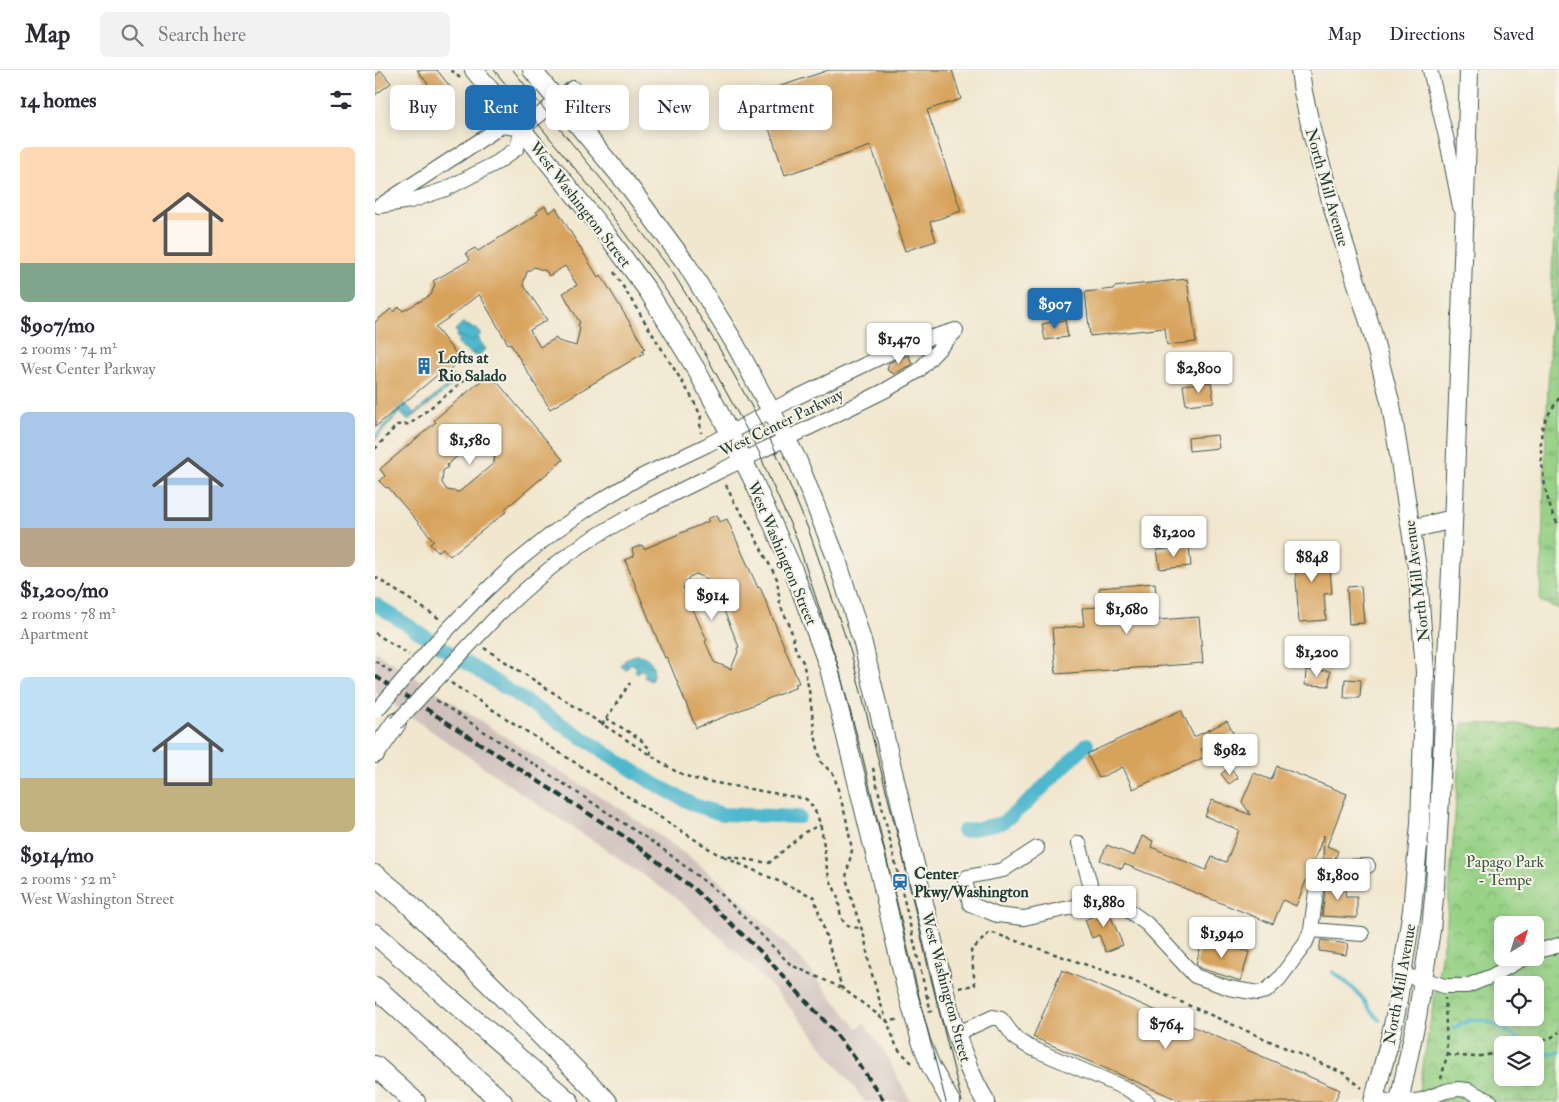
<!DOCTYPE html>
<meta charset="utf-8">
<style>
:root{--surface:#fff;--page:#f2f2f3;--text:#2b2b33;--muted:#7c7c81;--line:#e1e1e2;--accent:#1f6fb2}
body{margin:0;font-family:"IM FELL Double Pica",serif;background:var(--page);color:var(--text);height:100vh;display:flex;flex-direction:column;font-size:19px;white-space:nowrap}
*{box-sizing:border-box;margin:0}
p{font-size:16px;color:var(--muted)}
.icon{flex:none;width:28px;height:28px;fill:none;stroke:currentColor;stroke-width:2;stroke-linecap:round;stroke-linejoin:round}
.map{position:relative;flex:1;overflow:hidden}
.details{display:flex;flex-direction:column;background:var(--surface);width:375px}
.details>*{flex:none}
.top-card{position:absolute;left:15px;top:15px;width:475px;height:45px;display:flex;gap:10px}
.needle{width:32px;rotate:38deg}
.tools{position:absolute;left:1119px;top:846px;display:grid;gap:10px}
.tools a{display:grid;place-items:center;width:50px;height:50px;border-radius:8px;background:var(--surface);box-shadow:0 2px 12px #0003;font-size:25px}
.price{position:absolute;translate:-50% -42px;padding:0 11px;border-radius:5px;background:#fff;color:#222;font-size:16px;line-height:32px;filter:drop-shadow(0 1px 2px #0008)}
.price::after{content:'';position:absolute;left:50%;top:30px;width:15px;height:11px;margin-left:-8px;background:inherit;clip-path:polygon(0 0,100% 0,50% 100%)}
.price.current{background:var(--accent);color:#fff}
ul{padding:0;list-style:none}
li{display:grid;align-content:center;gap:10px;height:265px;padding:0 20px}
li span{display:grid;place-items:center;height:155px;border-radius:8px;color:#555}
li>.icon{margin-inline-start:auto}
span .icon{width:90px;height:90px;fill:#fffc;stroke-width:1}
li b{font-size:21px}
h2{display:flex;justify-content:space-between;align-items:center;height:60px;padding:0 20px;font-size:21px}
.tag{padding:0 18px;border-radius:8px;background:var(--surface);box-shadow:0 2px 12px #0003;font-size:18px;line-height:45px}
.tag.current{background:var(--accent);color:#fff}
header{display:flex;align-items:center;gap:30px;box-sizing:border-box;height:70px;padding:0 25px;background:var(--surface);border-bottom:1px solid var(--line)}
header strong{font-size:24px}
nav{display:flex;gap:28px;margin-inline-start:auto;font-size:18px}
.search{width:350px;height:45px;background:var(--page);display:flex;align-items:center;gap:12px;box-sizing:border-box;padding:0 18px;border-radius:8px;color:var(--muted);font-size:19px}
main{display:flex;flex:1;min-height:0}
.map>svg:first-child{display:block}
</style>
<header>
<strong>Map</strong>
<div class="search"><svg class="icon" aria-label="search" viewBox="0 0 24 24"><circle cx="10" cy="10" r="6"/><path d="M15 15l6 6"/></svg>Search here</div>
<nav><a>Map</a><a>Directions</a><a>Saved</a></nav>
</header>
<main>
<section class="details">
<h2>14 homes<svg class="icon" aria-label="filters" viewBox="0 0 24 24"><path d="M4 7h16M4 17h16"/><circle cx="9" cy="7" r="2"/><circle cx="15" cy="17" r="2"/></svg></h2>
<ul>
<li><span style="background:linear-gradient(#ffd9b3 75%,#7fa58c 0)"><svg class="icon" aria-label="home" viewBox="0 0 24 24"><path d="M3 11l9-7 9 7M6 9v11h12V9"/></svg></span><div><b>$907/mo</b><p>2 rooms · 74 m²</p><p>West Center Parkway</p></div></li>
<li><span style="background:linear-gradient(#a9c7e8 75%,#b9a48a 0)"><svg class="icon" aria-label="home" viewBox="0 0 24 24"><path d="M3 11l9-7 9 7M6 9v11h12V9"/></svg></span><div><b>$1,200/mo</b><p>2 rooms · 78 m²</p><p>Apartment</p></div></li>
<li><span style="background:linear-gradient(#bfe0f5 65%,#c2b280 0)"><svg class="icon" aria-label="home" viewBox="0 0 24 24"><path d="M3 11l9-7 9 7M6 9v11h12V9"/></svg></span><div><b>$914/mo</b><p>2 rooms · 52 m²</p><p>West Washington Street</p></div></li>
</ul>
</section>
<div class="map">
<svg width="1184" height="1032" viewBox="0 0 1184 1032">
<defs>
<pattern id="grass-tufts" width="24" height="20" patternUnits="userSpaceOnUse" patternTransform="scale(1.25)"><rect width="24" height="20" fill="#97d286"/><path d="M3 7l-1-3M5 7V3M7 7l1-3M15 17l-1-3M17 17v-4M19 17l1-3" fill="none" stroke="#7bac6e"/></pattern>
<pattern id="park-crowns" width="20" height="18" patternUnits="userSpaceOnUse" patternTransform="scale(1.25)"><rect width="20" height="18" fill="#97d286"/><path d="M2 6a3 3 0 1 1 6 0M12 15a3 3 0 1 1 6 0" fill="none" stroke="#7bac6e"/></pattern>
<pattern id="water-waves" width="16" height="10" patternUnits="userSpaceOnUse" patternTransform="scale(1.25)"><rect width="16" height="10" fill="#4fb8cd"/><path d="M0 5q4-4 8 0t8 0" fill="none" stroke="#4197a7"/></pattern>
</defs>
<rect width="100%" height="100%" fill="#f7f3e8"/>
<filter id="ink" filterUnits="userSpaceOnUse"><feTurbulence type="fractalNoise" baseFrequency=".02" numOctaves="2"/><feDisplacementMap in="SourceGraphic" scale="10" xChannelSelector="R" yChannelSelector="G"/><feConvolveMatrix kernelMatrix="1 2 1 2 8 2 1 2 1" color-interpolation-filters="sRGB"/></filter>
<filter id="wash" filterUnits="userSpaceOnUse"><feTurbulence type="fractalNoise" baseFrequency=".0096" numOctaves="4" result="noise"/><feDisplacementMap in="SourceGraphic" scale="20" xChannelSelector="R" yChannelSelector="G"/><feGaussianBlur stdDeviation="1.12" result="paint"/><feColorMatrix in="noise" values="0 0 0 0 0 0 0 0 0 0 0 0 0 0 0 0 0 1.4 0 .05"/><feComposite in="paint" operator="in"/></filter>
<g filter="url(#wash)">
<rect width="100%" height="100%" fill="#f1e7cf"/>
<path fill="#cfc0bb" d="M 0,581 L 148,679 L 244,738 L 298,775 L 335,803 L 367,831 L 427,890 L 482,958 L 489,953 L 511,985 L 536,1032 L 490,1032 L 438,964 L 396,916 L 365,886 L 329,852 L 298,826 L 235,782 L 156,730 L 0,622 Z"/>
<path fill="url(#grass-tufts)" stroke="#5b885d" d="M 1184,99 L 1184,539 L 1165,531 L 1180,128 Z"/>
<path fill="url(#park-crowns)" stroke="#5b885d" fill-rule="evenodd" d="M 1087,653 L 1184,655 L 1184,1032 L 1042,1032 L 1072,851 ZM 1128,855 L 1160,855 L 1160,888 L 1128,888 ZM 1128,915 L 1160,915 L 1160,948 L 1128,948 ZM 1128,975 L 1160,975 L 1160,1008 L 1128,1008 Z"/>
<path fill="url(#water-waves)" stroke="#377a80" d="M 89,252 L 92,256 L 94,255 L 98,259 L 100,257 L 106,264 L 102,267 L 111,279 L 102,287 L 87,278 L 82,272 L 84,270 L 81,266 L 83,264 L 80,260 Z
M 78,305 L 83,311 L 33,351 L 25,342 L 0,370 L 0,366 L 29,333 L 40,343 L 75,313 L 72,311 Z
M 260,585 C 275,584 283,598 276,611 L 269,607 L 271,603 L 265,599 L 263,603 L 260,601 L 262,597 L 256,593 L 251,600 L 246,596 L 251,589 Z"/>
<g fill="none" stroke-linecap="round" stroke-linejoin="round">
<path stroke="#4fb8cd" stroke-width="4" d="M 958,902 C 968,910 979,918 987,928 C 993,935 997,944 1005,950
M 1078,958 C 1083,956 1090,952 1096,950 C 1113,946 1139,966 1152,975
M 1160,980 C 1168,983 1176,985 1184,982"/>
<path stroke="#4fb8cd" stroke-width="14" d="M 0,534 L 276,712 L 319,735 L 347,744 L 424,747
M 588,761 L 627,753 L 651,734 L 712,674"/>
</g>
<g id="blocks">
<path fill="#d7a25a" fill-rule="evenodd" d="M 42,0 L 62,0 L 80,23 L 68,33 Z
M 454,0 L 577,0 L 586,29 L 552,40 L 586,141 L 555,152 L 561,171 L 530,181 L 523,161 L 525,160 L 496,76 L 410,105 L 382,24 Z
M 6,1 L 16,13 L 0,25 L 0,6 Z
M 170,136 L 174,143 L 181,138 L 223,207 L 226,205 L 270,278 L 267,281 L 269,283 L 175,339 L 135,273 L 133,274 L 104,224 L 78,245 L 60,257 L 86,290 L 68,305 L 66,302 L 0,357 L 0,252 L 16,239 L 19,242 L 24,237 L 28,241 L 56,225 L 60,214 L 58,211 L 95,190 L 91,183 L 100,178 L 103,181 L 163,144 L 161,142 ZM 190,196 L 202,215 L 188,223 L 205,253 L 203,254 L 205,258 L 201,276 L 183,271 L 181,268 L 165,277 L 155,260 L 172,250 L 148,214 L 152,202 L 159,197 L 171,201 L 174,206 Z
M 812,209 L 815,232 L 816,232 L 821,272 L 792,275 L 790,258 L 715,266 L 710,222 L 739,219 L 739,217 Z
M 690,250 L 693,267 L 670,270 L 667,254 Z
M 533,285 L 537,294 L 519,304 L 512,300 L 514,293 Z
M 113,305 L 115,308 L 118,307 L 188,390 L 130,439 L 132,441 L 75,486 L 68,478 L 63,482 L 55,474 L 59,471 L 13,417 L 11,418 L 4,411 L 10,406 L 5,399 L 61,352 L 59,350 ZM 98,373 L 99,375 L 102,373 L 121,374 L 119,393 L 84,422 L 72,420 L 67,413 L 68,401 L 73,397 L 72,395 Z
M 836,312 L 839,332 L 811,335 L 808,315 Z
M 842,365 L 844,378 L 814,381 L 813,368 Z
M 342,445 L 345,452 L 352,449 L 383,518 L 385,517 L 424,613 L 420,614 L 422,617 L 321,658 L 292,587 L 290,588 L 250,490 L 259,486 L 257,479 L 267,475 L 269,479 L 334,451 L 332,449 ZM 321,504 L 333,509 L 335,515 L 338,514 L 364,577 L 362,578 L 363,582 L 356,599 L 339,592 L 330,571 L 332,570 L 308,518 L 314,507 Z
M 814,476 L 816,496 L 785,499 L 782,480 Z
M 948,476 L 949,489 L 954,488 L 957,523 L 949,524 L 951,550 L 924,552 L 920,495 L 922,495 L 920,478 Z
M 780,513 L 783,550 L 824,547 L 828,593 L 681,604 L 677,558 L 709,556 L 707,538 L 726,537 L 724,518 Z
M 986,516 L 989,553 L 974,554 L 972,517 Z
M 931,600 L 955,601 L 954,616 L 930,615 Z
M 970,609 L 986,610 L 985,628 L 969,628 Z
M 806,640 L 819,667 L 852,651 L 858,663 L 826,679 L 830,687 L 758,719 L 748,697 L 724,708 L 712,684 Z
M 902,696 L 972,724 L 952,776 L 963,781 L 960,789 L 948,789 L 949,765 L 921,836 L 908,830 L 898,854 L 749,794 L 747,799 L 725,790 L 732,775 L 759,786 L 767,766 L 778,771 L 776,777 L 831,800 L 837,787 L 851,792 L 864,760 L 830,746 L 837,730 L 876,745 L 867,732 L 879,703 L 896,710 Z
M 855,697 L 863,708 L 854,714 L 846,704 Z
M 952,806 L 964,806 L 964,819 L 971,819 L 970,827 L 982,827 L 982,848 L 947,846 Z
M 724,835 L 729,836 L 731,841 L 733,840 L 748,875 L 731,882 L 724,865 L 717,868 L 710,850 L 719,846 L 716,839 Z
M 828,868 L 874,882 L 866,911 L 825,898 L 821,894 Z
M 946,870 L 973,874 L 971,885 L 944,881 Z
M 687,900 L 965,1020 L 959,1032 L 808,1032 L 658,967 Z"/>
</g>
</g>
<g filter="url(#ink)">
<use href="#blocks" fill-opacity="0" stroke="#3e564b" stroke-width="1"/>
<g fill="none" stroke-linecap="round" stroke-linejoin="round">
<g stroke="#3e564b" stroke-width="16">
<path id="minor" d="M 1055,0 L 1072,71 L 1085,137
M 9,133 L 127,56 L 147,59
M 4,136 L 35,131 L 71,119 L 123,92 L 142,78 L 147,59 L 198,18
M 100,531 L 138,495 L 179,462 L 223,432 L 267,406 L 332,375 L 416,330 L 531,275 L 581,260
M 123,545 C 147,522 173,498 201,479 C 247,448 298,424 347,400 C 402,373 457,347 511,320 L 543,301 L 581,261
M 704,773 L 718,825
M 662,778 L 628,800 L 592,807 L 590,810 L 595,834 L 622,845 L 649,848 L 703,836 L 708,823 L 738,829 L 772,854 L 820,906 L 854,918 L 883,923 L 891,921 L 904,909 L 930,874 L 936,860 L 987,864
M 936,860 L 944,798 L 993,796
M 1160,882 L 1184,875
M 1028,906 L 1048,909 L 1069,916 L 1092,916 L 1117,906 L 1149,888
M 581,964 L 618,947 L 626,949 L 641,969 L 654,977 L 752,1019 L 773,1032
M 1000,1029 L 1019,1032
M 1031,1032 L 1047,1030 L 1071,1021 L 1082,1019 L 1093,1020 L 1116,1032"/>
</g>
<g stroke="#3e564b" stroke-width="20">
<path id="major" d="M 99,0 L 232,165 L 273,221 L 321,299 L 342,338 L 379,412 L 419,502 L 454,598 L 504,800 L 530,914 L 546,971 L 556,997 L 576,1032
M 157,0 L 256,119 L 312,195 L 359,272 L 422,389 L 462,490 L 488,574 L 575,943 C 584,974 594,1004 611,1032
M 925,0 L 928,22 L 937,63 L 960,145 L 996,258 L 1016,335 L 1043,504 L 1050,602 L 1045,754 L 1037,840 L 1021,942 L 1013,977 L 998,1032
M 1036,459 L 1078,449
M 1024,1032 L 1042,947 L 1056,860 L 1060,816 C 1076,544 1086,272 1094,0"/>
</g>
<g stroke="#3e564b" stroke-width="22">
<path id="highway" d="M 0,683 L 21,653
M 0,805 L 28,828 L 140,939 L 232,1032
M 0,864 L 194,1032
M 0,917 L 127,1032
M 0,996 L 40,1032"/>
</g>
<path stroke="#3e564b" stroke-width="2.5" stroke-dasharray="4 4" stroke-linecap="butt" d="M 76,0 L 85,8
M 239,202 L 316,326 L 326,346 L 325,353 L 326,363
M 1184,328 C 1179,337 1171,346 1168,355 C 1162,375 1170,440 1184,455
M 0,379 L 22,355 L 35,354 L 90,310
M 351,415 L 359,432 L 371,450 L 402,509 L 405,535 L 415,556 L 421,581 L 428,592 L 434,620 L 440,665 L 446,692 L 459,705 L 471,748 L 477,780 L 471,807 L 477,831 L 490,869 L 494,894 L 505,932 L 522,978 L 539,995
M 0,507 L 65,549
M 0,563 L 34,585
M 109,578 L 300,701 L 319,709 L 431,729 C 451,748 447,779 453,803 C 455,812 461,820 463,829 C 465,836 464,846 469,852 C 473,857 481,858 487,858
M 0,591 L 18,603
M 76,613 L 344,785 L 394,793 L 430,762 L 445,755
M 61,630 L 285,777 L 347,825 L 416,895 L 467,918
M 231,648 L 265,669 L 276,680 L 275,685
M 227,655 L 255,613
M 498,698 L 552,927
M 349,787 L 439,827 L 467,918 L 513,952 L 524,949
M 584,918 L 600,915 L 596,881 L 615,862 L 756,910 L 970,1004 L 987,1018
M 553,942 L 556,941 L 552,927 L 556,926
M 1153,975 L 1177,967 L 1184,962
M 1072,985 L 1100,987 L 1128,982
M 1066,1009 L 1072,985 L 1070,928"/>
<use href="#minor" stroke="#fff" stroke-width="14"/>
<use href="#major" stroke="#fff" stroke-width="18"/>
<use href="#highway" stroke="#fff" stroke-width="20"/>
<path stroke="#1f3d34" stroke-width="1" d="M 119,0 L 220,123 L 286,213 L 310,248 L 333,289 L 384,382 L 393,405 L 421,467 L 461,589 L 487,684 L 548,943 L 571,1032
M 138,0 L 189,64 L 232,116 L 298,203 L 344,278 L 398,375 L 434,461 L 476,583 L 527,783 L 554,901 L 587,1032"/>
<path stroke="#1f3d34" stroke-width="4" stroke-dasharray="8 4" stroke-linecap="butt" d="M 0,606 L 250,767 L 319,819 L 385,881 L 456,958 L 479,987 L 510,1032"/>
<g stroke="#3e564b" stroke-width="16" stroke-linecap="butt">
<path id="minor-bridge" d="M 2,640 L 57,576 L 100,531
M 21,653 L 123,545"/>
</g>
<use href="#minor-bridge" stroke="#fff" stroke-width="14"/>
</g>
</g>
<defs>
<g id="building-bare" transform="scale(1.35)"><path d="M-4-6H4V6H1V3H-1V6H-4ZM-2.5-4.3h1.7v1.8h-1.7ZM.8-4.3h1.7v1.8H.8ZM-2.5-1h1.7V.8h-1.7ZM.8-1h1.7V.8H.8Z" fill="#1f6fb2" stroke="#f7f3e8" stroke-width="2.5" paint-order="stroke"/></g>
<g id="station-bare" transform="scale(1.35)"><path d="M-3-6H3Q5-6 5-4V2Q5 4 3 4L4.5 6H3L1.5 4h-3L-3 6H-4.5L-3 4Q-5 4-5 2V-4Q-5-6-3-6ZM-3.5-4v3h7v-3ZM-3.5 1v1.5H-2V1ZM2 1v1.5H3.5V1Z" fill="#1f6fb2" stroke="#f7f3e8" stroke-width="2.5" paint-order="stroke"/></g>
</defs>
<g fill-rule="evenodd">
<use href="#building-bare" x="49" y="296"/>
<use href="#station-bare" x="525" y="812"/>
</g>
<g text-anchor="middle" stroke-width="4" stroke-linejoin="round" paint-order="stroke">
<g font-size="16" fill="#1f3d34" stroke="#f7f3e8">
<text transform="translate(953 117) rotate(74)" y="6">North Mill Avenue</text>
<text transform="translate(206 134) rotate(52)" y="6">West Washington Street</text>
<text transform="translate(406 352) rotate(-26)" y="6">West Center Parkway</text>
<text transform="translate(408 483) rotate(67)" y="6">West Washington Street</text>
<text transform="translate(1041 511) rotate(-97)" y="6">North Mill Avenue</text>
<text transform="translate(1024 914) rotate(-80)" y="6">North Mill Avenue</text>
<text transform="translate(572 917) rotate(75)" y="6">West Washington Street</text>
</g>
<g font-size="16" font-weight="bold" fill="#1f3d34" stroke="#f7f3e8" text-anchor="start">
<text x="63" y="293">Lofts at<tspan x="63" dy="18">Rio Salado</tspan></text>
<text x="539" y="809">Center<tspan x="539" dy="18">Pkwy/Washington</tspan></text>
</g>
<g font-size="16" fill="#375b44" stroke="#f7f3e8">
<text x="1130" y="797">Papago Park<tspan x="1130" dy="18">- Tempe</tspan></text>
</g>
</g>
</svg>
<div class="tools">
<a><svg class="needle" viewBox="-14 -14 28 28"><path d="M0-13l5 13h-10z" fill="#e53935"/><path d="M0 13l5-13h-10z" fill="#7c7c81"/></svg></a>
<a><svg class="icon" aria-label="locate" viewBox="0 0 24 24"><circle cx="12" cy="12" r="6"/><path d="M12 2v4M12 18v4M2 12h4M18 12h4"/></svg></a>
<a><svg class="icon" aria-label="layers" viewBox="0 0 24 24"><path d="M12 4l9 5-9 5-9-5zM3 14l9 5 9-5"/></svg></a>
</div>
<b class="price current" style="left:680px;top:260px">$907</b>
<b class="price" style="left:524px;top:295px">$1,470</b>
<b class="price" style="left:824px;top:324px">$2,800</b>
<b class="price" style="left:95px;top:396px">$1,580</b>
<b class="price" style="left:799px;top:488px">$1,200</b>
<b class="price" style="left:937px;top:513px">$848</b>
<b class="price" style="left:337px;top:551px">$914</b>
<b class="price" style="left:752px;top:565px">$1,680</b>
<b class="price" style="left:942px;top:608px">$1,200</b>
<b class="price" style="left:855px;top:706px">$982</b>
<b class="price" style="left:963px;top:831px">$1,800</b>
<b class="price" style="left:729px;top:858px">$1,880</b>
<b class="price" style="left:847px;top:889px">$1,940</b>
<b class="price" style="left:791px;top:980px">$764</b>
<div class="top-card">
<a class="tag">Buy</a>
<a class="tag current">Rent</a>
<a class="tag">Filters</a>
<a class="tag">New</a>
<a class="tag">Apartment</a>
</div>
</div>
</main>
